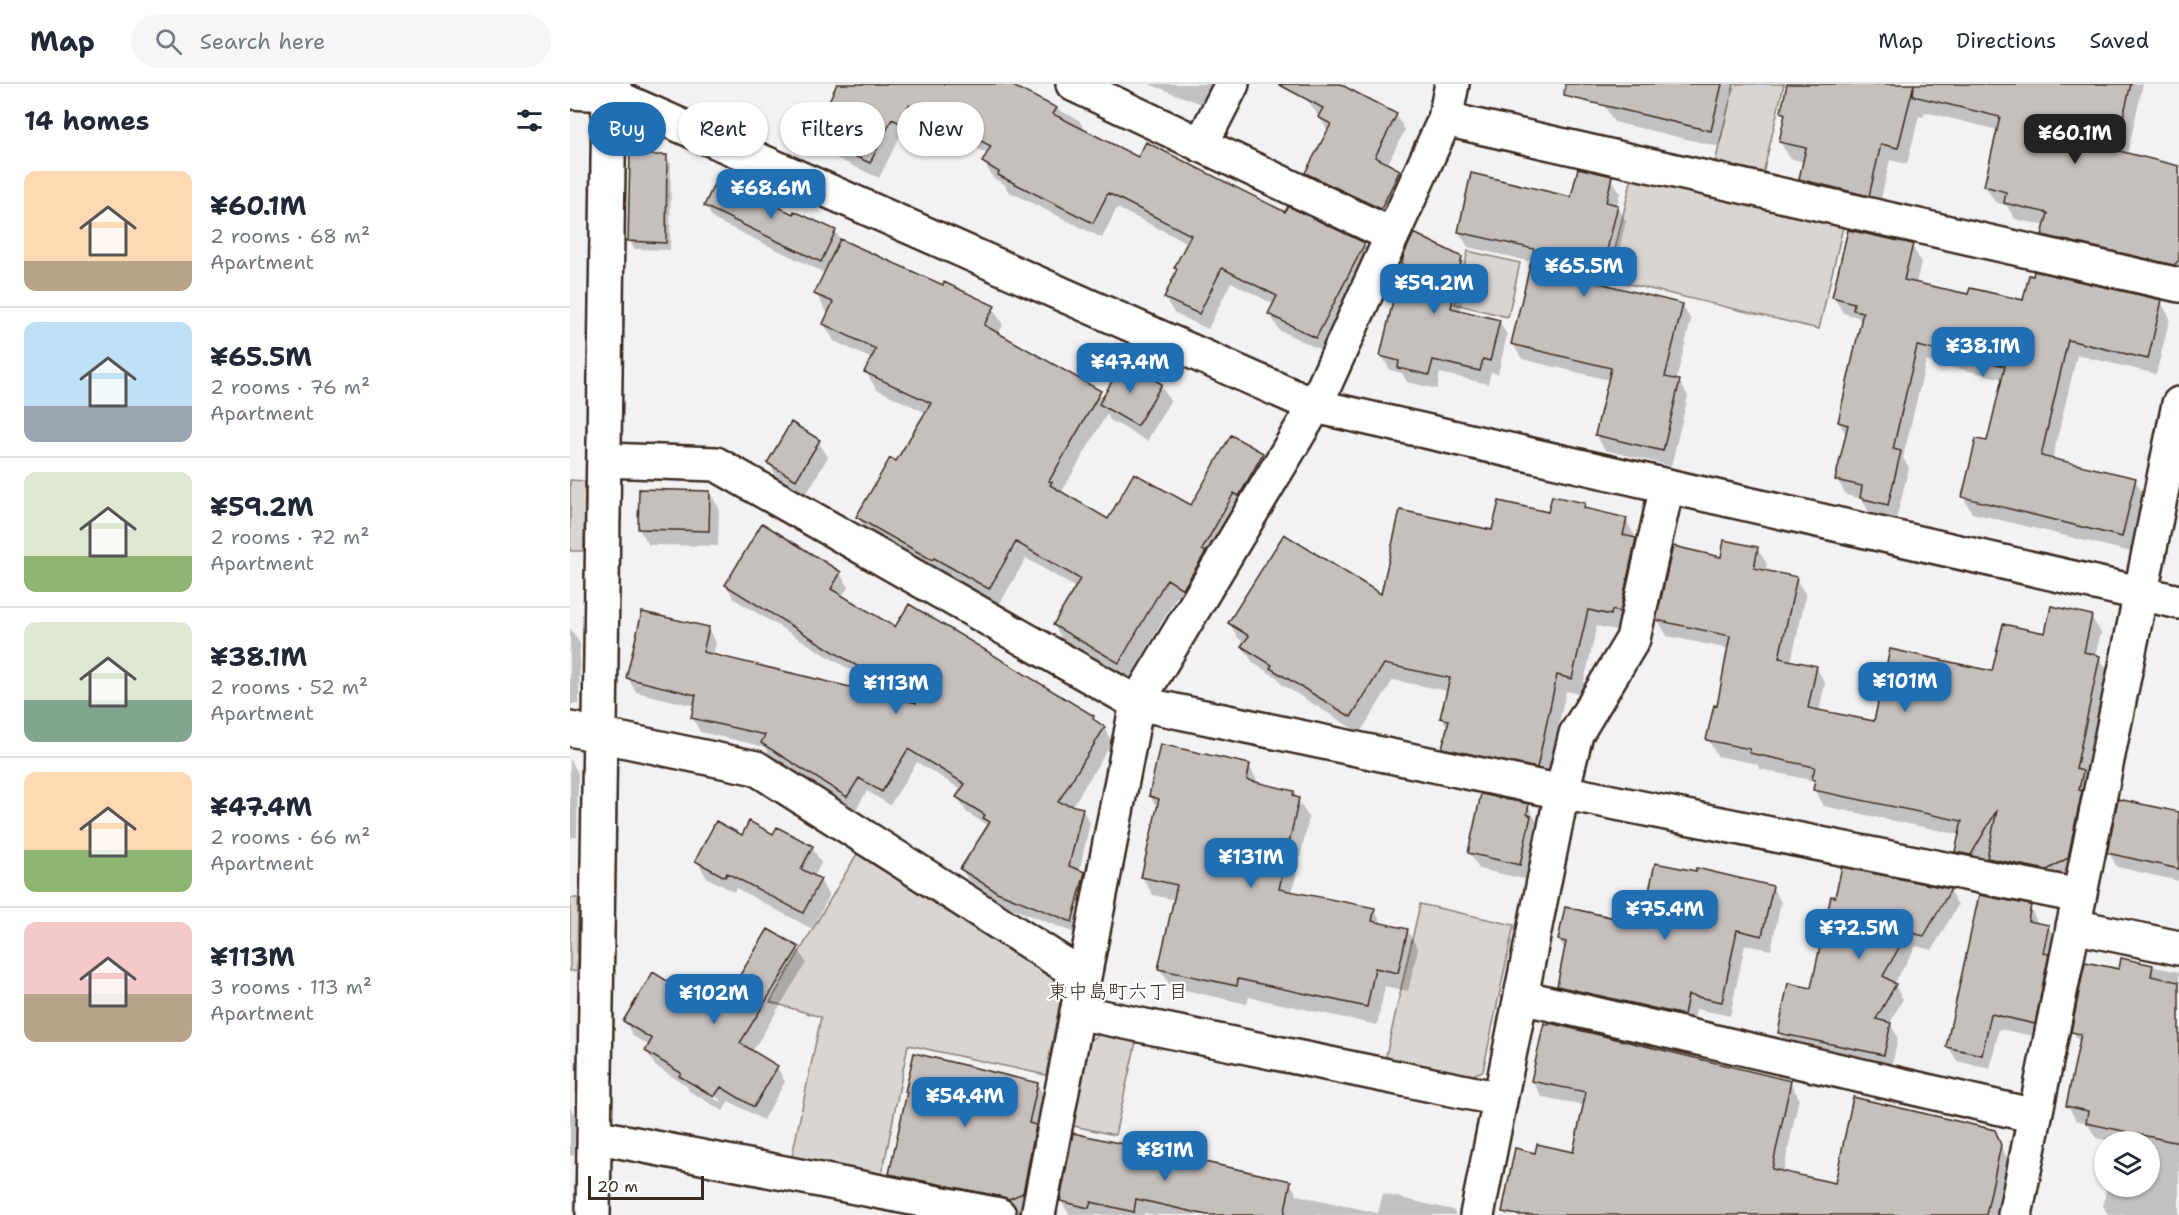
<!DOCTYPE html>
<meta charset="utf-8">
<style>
:root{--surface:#fff;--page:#f6f6f7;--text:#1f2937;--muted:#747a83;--line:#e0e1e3;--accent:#1f6fb2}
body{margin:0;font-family:"Shantell Sans","Klee One",sans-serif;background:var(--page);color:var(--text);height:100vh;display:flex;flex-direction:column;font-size:22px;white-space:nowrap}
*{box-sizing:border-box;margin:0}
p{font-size:20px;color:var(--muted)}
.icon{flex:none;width:33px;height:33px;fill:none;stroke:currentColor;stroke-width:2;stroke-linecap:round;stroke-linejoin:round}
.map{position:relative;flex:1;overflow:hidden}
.side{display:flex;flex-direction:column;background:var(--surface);width:570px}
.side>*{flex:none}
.top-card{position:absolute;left:18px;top:18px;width:570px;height:54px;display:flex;gap:12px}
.buttons{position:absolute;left:1524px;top:1047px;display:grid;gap:12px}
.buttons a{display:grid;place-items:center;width:66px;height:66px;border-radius:50%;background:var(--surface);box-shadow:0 2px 4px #0004;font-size:30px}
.scale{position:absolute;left:18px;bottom:15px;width:116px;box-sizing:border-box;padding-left:6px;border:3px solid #3b2a1e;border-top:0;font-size:16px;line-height:21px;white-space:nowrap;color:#3b2a1e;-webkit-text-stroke:4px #fff;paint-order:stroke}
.price{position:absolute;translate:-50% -51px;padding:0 14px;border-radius:12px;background:var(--accent);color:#fff;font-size:20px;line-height:39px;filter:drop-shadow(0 2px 3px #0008)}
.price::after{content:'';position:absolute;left:50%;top:36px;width:18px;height:14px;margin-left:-9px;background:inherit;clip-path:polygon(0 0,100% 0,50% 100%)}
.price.on{background:#222;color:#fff}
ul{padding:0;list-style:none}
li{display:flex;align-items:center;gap:18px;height:150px;padding:0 24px}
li+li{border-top:2px solid var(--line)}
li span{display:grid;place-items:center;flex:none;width:168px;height:120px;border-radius:12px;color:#555}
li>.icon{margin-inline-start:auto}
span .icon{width:72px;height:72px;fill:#fffc;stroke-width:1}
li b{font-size:26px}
h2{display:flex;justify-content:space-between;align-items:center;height:72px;padding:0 24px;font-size:26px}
.tag{padding:0 21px;border-radius:27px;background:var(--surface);box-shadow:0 2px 4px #0004;font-size:21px;line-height:54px}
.tag.on{background:var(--accent);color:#fff}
header{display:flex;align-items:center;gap:36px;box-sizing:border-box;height:84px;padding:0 30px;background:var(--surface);border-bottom:2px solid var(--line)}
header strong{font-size:28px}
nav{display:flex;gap:33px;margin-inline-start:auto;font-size:21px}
.search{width:420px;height:54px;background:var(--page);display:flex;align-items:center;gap:15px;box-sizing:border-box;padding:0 21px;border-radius:33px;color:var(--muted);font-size:22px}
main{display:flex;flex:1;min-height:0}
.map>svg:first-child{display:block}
</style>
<header>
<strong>Map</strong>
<div class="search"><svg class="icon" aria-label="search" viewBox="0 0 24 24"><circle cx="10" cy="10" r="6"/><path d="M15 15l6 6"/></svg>Search here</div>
<nav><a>Map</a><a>Directions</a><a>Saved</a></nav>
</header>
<main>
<section class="side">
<h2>14 homes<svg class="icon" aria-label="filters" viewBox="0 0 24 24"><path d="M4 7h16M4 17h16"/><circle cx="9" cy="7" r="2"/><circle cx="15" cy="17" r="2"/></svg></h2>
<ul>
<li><span style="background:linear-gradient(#ffd9b3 75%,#b9a48a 0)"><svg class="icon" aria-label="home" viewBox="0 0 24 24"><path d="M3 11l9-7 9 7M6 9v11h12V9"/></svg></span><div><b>¥60.1M</b><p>2 rooms · 68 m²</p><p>Apartment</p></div></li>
<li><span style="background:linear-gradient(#bfe0f5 70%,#9aa5b1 0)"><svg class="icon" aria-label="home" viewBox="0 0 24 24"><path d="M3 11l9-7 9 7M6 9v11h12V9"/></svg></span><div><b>¥65.5M</b><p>2 rooms · 76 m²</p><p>Apartment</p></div></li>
<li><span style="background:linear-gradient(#dfe7d0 70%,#8fb573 0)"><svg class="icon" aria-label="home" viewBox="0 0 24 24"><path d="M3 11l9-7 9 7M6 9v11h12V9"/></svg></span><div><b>¥59.2M</b><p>2 rooms · 72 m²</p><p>Apartment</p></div></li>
<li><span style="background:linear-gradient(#dfe7d0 65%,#7fa58c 0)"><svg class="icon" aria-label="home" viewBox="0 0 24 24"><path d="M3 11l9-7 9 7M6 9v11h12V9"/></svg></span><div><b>¥38.1M</b><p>2 rooms · 52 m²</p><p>Apartment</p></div></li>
<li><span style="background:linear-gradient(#ffd9b3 65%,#8fb573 0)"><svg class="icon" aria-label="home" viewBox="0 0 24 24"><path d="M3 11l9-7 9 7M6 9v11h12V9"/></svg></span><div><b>¥47.4M</b><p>2 rooms · 66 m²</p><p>Apartment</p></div></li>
<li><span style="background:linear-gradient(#f6c9c9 60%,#b9a48a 0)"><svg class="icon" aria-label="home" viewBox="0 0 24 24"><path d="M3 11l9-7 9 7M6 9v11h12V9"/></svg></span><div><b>¥113M</b><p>3 rooms · 113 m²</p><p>Apartment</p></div></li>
</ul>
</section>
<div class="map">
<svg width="1609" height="1131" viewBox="0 0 1609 1131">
<rect width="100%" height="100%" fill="#f3f2f2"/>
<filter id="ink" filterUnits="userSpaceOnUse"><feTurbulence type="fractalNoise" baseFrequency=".0167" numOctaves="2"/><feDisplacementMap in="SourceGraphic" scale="12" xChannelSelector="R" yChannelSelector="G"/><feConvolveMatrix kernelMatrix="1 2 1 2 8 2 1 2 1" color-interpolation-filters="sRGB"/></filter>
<g filter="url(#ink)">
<path fill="#d8d5d2" stroke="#8a8078" stroke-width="1.5" d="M 1164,0 L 1214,0 L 1193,90 L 1145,79 Z
M 1062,93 L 1273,143 L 1249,245 L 1038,195 Z
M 898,167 L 950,179 L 938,233 L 885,220 Z
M 0,396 L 15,397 L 14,467 L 0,467 Z
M 288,768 L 487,896 L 491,912 L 476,991 L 338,961 L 311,1095 L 221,1077 L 251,933 L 200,918 Z
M 0,814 L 8,814 L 7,887 L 0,887 Z
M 850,820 L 944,841 L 913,987 L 898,993 L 815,976 Z
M 531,950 L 566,958 L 545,1051 L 499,1041 L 516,958 Z"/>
<path fill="#0003" fill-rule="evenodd" d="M 268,0 L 437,0 L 509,36 L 516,48 L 569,75 L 716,130 L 718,124 L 794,160 L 803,176 L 755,268 L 709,246 L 700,230 L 705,221 L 661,198 L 638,245 L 604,229 L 595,214 L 608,188 L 606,184 L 618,159 L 547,124 L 532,154 L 438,107 L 434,100 L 423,94 L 414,78 L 418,70 L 347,35 L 339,54 L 331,50 L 309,94 L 253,68 L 244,53 Z
M 579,0 L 652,0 L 642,24 Z
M 745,0 L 766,0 L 826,31 L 835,46 L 817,81 L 829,88 L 838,103 L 820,140 L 746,104 L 737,89 L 759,48 L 737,15 Z
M 1039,0 L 1164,0 L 1150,63 L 1044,38 L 1034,21 Z
M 1208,0 L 1573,0 L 1557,71 L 1609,83 L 1609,196 L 1484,167 L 1474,151 L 1476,142 L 1445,135 L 1437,122 L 1425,118 L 1415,102 L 1428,46 L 1355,28 L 1353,33 L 1349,32 L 1337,80 L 1320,76 L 1308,128 L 1240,112 L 1230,95 L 1234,78 L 1220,74 L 1210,58 L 1216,34 L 1212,28 L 1218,2 Z
M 62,72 L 96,73 L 101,80 L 100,166 L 64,165 L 60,157 Z
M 1041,93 L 1050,109 L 1047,122 L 1056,137 L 1040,203 L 1112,221 L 1121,236 L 1106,297 L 1109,297 L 1118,312 L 1101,382 L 1035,366 L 1026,351 L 1039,296 L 952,275 L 943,260 L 962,178 L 898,163 L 889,148 L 1002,114 Z
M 136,122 L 223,132 L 265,147 L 271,157 L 423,224 L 433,241 L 428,251 L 529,309 L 533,315 L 591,301 L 600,317 L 577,357 L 540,336 L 537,330 L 491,409 L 539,437 L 621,423 L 692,370 L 702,387 L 624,521 L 607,512 L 559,595 L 494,558 L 484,541 L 506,504 L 456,474 L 429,521 L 374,490 L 372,493 L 298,450 L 288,433 L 327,379 L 357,329 L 306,305 L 296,288 L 302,275 L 264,257 L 254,240 L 260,229 L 256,227 L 246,210 L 255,189 L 143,135 Z
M 1342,162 L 1351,178 L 1346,200 L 1399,212 L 1454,218 L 1591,218 L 1600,234 L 1586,290 L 1507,271 L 1482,376 L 1565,396 L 1574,411 L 1561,468 L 1402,429 L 1393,413 L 1418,359 L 1433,295 L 1356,277 L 1333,374 L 1339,384 L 1326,436 L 1300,430 L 1292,415 L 1276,411 L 1267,395 L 1277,352 L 1269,338 L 1292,240 L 1288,233 L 1273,229 L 1264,213 Z
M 891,174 L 899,188 L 890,228 L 929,237 L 937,251 L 928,290 L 921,288 L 918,300 L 870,289 L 867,305 L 837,298 L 832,289 L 820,286 L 812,272 Z
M 248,357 L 258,373 L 236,411 L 208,395 L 199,379 Z
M 70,407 L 139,408 L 149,424 L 148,462 L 79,461 L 69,445 Z
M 1014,421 L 1018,426 L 1056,435 L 1075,472 L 1050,547 L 1027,542 L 1011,610 L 996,607 L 976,699 L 883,680 L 874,663 L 878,644 L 872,634 L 878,607 L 823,596 L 790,649 L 711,600 L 708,594 L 683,579 L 673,563 L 675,559 L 669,555 L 659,539 L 812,512 L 924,448 L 979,430 Z
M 1187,464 L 1197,480 L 1195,488 L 1226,495 L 1236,511 L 1221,578 L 1246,583 L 1255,599 L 1249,628 L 1305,639 L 1424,589 L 1476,551 L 1521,532 L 1531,549 L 1525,572 L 1529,573 L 1539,589 L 1516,695 L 1522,704 L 1507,790 L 1486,802 L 1428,790 L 1418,773 L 1410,787 L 1396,784 L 1387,768 L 1391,751 L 1254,722 L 1244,706 L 1245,697 L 1190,685 L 1187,680 L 1147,672 L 1138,655 L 1148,623 L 1159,565 L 1097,552 L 1088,536 L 1152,475 Z
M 270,489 L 278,503 L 272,513 L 325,545 L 523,634 L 527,640 L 534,644 L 542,658 L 502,723 L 512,725 L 520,739 L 509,788 L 514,790 L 522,804 L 510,851 L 436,822 L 400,800 L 392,785 L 419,742 L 396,728 L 388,713 L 392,706 L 347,678 L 320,721 L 297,707 L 285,727 L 201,673 L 195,663 L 130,648 L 122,633 L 125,622 L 66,608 L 58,594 L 138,544 L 146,559 L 143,572 L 328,615 L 164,515 L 156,501 Z
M 0,544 L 10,560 L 9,620 L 0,620 Z
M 0,675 L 8,689 L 7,753 L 0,753 Z
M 679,682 L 690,701 L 723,708 L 739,734 L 722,809 L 804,825 L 813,841 L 837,846 L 848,865 L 838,907 L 815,902 L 807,941 L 679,913 L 677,920 L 601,903 L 590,885 L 605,816 L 583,811 L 572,793 L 588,725 L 580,712 Z
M 958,722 L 967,738 L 966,743 L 970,749 L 959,796 L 909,785 L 900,769 Z
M 1609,730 L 1609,797 L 1547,783 L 1539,769 Z
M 204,752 L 242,763 L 251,779 L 244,793 L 250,796 L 259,812 L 242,845 L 166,804 L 164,808 L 136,793 L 127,777 L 173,753 Z
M 1273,785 L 1380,807 L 1388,821 L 1362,866 L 1346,862 L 1324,900 L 1333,915 L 1320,939 L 1328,954 L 1321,985 L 1218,963 L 1209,949 L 1243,906 Z
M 1202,803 L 1211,818 L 1201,866 L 1175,861 L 1160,932 L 1126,925 L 1122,946 L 997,917 L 989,902 L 996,867 L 989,856 L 1073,842 Z
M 1460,823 L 1468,840 L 1478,842 L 1487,857 L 1473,954 L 1429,945 L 1420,985 L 1387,977 L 1378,962 Z
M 228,864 L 236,879 L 182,968 L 207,983 L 215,998 L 193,1036 L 159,1017 L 153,1027 L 119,1007 L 116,1001 L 85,982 L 77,967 L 80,962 L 63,952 L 55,937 L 157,916 ZM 113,992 L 151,1016 L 150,1018 L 113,996 Z
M 1552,876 L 1609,888 L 1609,1131 L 1538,1131 L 1533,1122 L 1537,1102 L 1580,1102 L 1580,1058 L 1544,1058 L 1526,1054 L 1517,1039 L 1506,1036 L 1498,1022 L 1511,961 L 1503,948 L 1550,887 Z
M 962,996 L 1220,998 L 1229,1014 L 1213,1089 L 1266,1101 L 1424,1047 L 1439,1079 L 1428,1131 L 936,1131 L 933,1127 L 966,1070 L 1004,1070 L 1014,1021 L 972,1013 Z
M 467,1000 L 476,1015 L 461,1124 L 448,1130 L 329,1106 L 320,1090 L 338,1011 L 336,1007 Z
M 0,1023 L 5,1032 L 4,1072 L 0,1071 Z
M 720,1098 L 727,1111 L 808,1129 L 813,1110 L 883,1126 L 886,1131 L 585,1131 L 574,1129 L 574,1131 L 500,1131 L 491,1117 Z"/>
<path fill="#c6c0bd" stroke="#3b2a1e" stroke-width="1.5" d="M 267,0 L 439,0 L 487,24 L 483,30 L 568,73 L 576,58 L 715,128 L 718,122 L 795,159 L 746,254 L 698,230 L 707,212 L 652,184 L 629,230 L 594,214 L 607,185 L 604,184 L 621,151 L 538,109 L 523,139 L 428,91 L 429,88 L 412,78 L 421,62 L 339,21 L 330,39 L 322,35 L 300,79 L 242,53 Z
M 708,0 L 770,0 L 827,30 L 805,73 L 830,86 L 811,125 L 735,89 L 761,40 L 748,33 L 753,24 Z
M 995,0 L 1152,0 L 1141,47 L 994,12 Z
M 1217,0 L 1344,0 L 1328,64 L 1311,60 L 1299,112 L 1229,95 L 1236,64 L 1209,58 L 1215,30 L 1211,28 Z
M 1344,0 L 1561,0 L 1545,66 L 1609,82 L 1609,176 L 1604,181 L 1472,151 L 1478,129 L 1434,119 L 1436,108 L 1414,102 L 1430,33 L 1343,12 Z
M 60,71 L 97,71 L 96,159 L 58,157 Z
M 1008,84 L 1042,92 L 1036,118 L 1048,121 L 1029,199 L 1113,220 L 1095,293 L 1110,296 L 1093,367 L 1025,351 L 1041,284 L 941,260 L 964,165 L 888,148 L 901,89 L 1001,113 Z
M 147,94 L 223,130 L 224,127 L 266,146 L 251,178 L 134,122 Z
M 1278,146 L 1343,160 L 1334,196 L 1398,210 L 1400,204 L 1453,216 L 1459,191 L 1463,192 L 1464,187 L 1592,216 L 1578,275 L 1498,256 L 1471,372 L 1566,394 L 1552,453 L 1392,413 L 1406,355 L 1417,357 L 1435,282 L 1347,262 L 1323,365 L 1331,367 L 1318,421 L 1290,414 L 1292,402 L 1265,396 L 1278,341 L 1268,338 L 1293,228 L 1283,226 L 1284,219 L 1262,213 Z
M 844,149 L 892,173 L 881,224 L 930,236 L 920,277 L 913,275 L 910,287 L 863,276 L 859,291 L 828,284 L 829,277 L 810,272 L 834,170 Z
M 270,155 L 373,201 L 374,198 L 425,222 L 414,241 L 531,307 L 479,397 L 482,398 L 480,401 L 538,435 L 564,389 L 621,421 L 661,351 L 693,369 L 669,412 L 664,409 L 632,466 L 636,468 L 613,505 L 597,495 L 549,579 L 483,541 L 510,495 L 446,458 L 419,505 L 364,474 L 362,476 L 286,433 L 320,374 L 326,377 L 361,319 L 294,288 L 306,265 L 253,240 L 263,218 L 244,210 Z
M 553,278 L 592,300 L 567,342 L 529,320 Z
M 221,338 L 250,356 L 226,396 L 197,379 Z
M 69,405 L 140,407 L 139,447 L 68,445 Z
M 982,412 L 1015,419 L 1014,424 L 1057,434 L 1053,451 L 1066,454 L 1050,528 L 1042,526 L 1041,531 L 1018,526 L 1002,595 L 987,591 L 967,684 L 872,664 L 879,636 L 870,634 L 880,594 L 814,580 L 781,633 L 700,584 L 702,581 L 671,562 L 679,552 L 658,539 L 714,450 L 811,510 L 830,426 L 922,446 L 929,417 L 978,428 Z
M 192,439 L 271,488 L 261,505 L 325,543 L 339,520 L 524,632 L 523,635 L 535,643 L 488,718 L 513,724 L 499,782 L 515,788 L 502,838 L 427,808 L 390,785 L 420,738 L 413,734 L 415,731 L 386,713 L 395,700 L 338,665 L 312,708 L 289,694 L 277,713 L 191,659 L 195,651 L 121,634 L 126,611 L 56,594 L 72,528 L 139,543 L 133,568 L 347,619 L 155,501 Z
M 1154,456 L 1188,463 L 1184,484 L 1227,493 L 1209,574 L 1247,582 L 1238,624 L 1304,637 L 1320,565 L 1422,587 L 1433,540 L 1475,549 L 1481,522 L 1522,531 L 1514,568 L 1530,572 L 1506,685 L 1513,687 L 1509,706 L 1512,707 L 1498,774 L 1477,786 L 1417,774 L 1427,726 L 1401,771 L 1385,768 L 1392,737 L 1243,706 L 1245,696 L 1242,695 L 1245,683 L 1179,669 L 1180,665 L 1136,656 L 1144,621 L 1147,622 L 1160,552 L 1086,536 L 1103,462 L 1151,473 Z
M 590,660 L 680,680 L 677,696 L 724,707 L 723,712 L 729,714 L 709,805 L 805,824 L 802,837 L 838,845 L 828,889 L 805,884 L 797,923 L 668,895 L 667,902 L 588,885 L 607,801 L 571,793 L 589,715 L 579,712 Z
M 911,710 L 959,720 L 957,730 L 961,732 L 950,781 L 898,769 Z
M 1548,715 L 1609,728 L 1609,785 L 1537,769 Z
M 146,737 L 172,751 L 179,737 L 203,750 L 207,743 L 243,762 L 231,785 L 251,795 L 233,829 L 157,789 L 155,793 L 125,777 Z
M 1085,779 L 1126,787 L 1126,784 L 1203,802 L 1192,852 L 1167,846 L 1152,918 L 1118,911 L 1114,931 L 987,902 L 996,858 L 988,856 L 995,823 L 1072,840 Z
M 1272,783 L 1381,805 L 1354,852 L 1338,848 L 1313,892 L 1326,900 L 1306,935 L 1321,939 L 1314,971 L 1208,949 L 1218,899 L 1241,904 L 1261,812 L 1265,813 Z
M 1409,811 L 1461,821 L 1458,837 L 1479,841 L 1473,869 L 1479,870 L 1465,940 L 1421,930 L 1412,971 L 1376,963 Z
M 198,845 L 229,863 L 170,959 L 208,982 L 184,1023 L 151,1003 L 144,1013 L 109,992 L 111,989 L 75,967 L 82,955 L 53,937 L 83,888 L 132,919 L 141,904 L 156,914 Z
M 1551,874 L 1583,881 L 1581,892 L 1609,898 L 1609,1059 L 1516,1039 L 1518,1027 L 1496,1022 L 1511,950 L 1501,948 L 1515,878 L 1549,885 Z
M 974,939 L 979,941 L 979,939 L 1221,997 L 1202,1085 L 1265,1099 L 1283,1013 L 1425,1046 L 1431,1061 L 1416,1131 L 948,1131 L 932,1128 L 945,1064 L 965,1069 L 967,1060 L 1003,1068 L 1016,1008 L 961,997 Z
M 344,969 L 468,999 L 459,1039 L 466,1041 L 453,1109 L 439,1115 L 433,1113 L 319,1090 L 337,1008 L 335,1008 Z
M 503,1049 L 721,1097 L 714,1131 L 637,1131 L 566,1115 L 564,1128 L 521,1118 L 519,1124 L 490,1117 Z"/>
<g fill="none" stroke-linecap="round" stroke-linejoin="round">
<g stroke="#3b2a1e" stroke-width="38">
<path id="street" d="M 503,0 L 822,151
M 875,35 L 1609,201
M 631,61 L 662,0
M 34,376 L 146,380 L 567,619 L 992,708 L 1509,812
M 0,645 L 186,684 L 514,893
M 1503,842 L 1609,864
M 951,913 L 1465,1032
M 507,928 L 930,1015
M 24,1052 L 429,1131
M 23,1131 L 39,10 L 44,0
M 468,1131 L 567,619 L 745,322 L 875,35 L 882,0
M 907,1131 L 992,708 L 1006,650 L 1063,555 L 1097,402
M 1445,1131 L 1609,320"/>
</g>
<g stroke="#3b2a1e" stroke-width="38">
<path id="secondary" d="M 0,8 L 39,10 L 745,322 L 1609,518"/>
</g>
<use href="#street" stroke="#fff" stroke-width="33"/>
<use href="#secondary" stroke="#fff" stroke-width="33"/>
</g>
</g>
<g text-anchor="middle" stroke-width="4.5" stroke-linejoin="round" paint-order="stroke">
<g font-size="20" fill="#3b2a1e" stroke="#fff">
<text x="548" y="914">東中島町六丁目</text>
</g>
</g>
</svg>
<div class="buttons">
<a><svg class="icon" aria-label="layers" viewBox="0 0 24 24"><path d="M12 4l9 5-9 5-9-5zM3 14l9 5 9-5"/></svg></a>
</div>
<div class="scale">20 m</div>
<b class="price on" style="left:1505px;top:81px">¥60.1M</b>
<b class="price" style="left:201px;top:136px">¥68.6M</b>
<b class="price" style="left:1014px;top:214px">¥65.5M</b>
<b class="price" style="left:864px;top:231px">¥59.2M</b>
<b class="price" style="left:1413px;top:294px">¥38.1M</b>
<b class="price" style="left:560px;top:310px">¥47.4M</b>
<b class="price" style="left:1335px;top:629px">¥101M</b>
<b class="price" style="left:326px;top:631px">¥113M</b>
<b class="price" style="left:681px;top:805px">¥131M</b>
<b class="price" style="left:1095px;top:857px">¥75.4M</b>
<b class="price" style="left:1289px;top:876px">¥72.5M</b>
<b class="price" style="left:144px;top:941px">¥102M</b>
<b class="price" style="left:395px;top:1044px">¥54.4M</b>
<b class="price" style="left:595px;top:1098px">¥81M</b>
<div class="top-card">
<a class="tag on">Buy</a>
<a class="tag">Rent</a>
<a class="tag">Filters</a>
<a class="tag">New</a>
</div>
</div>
</main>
